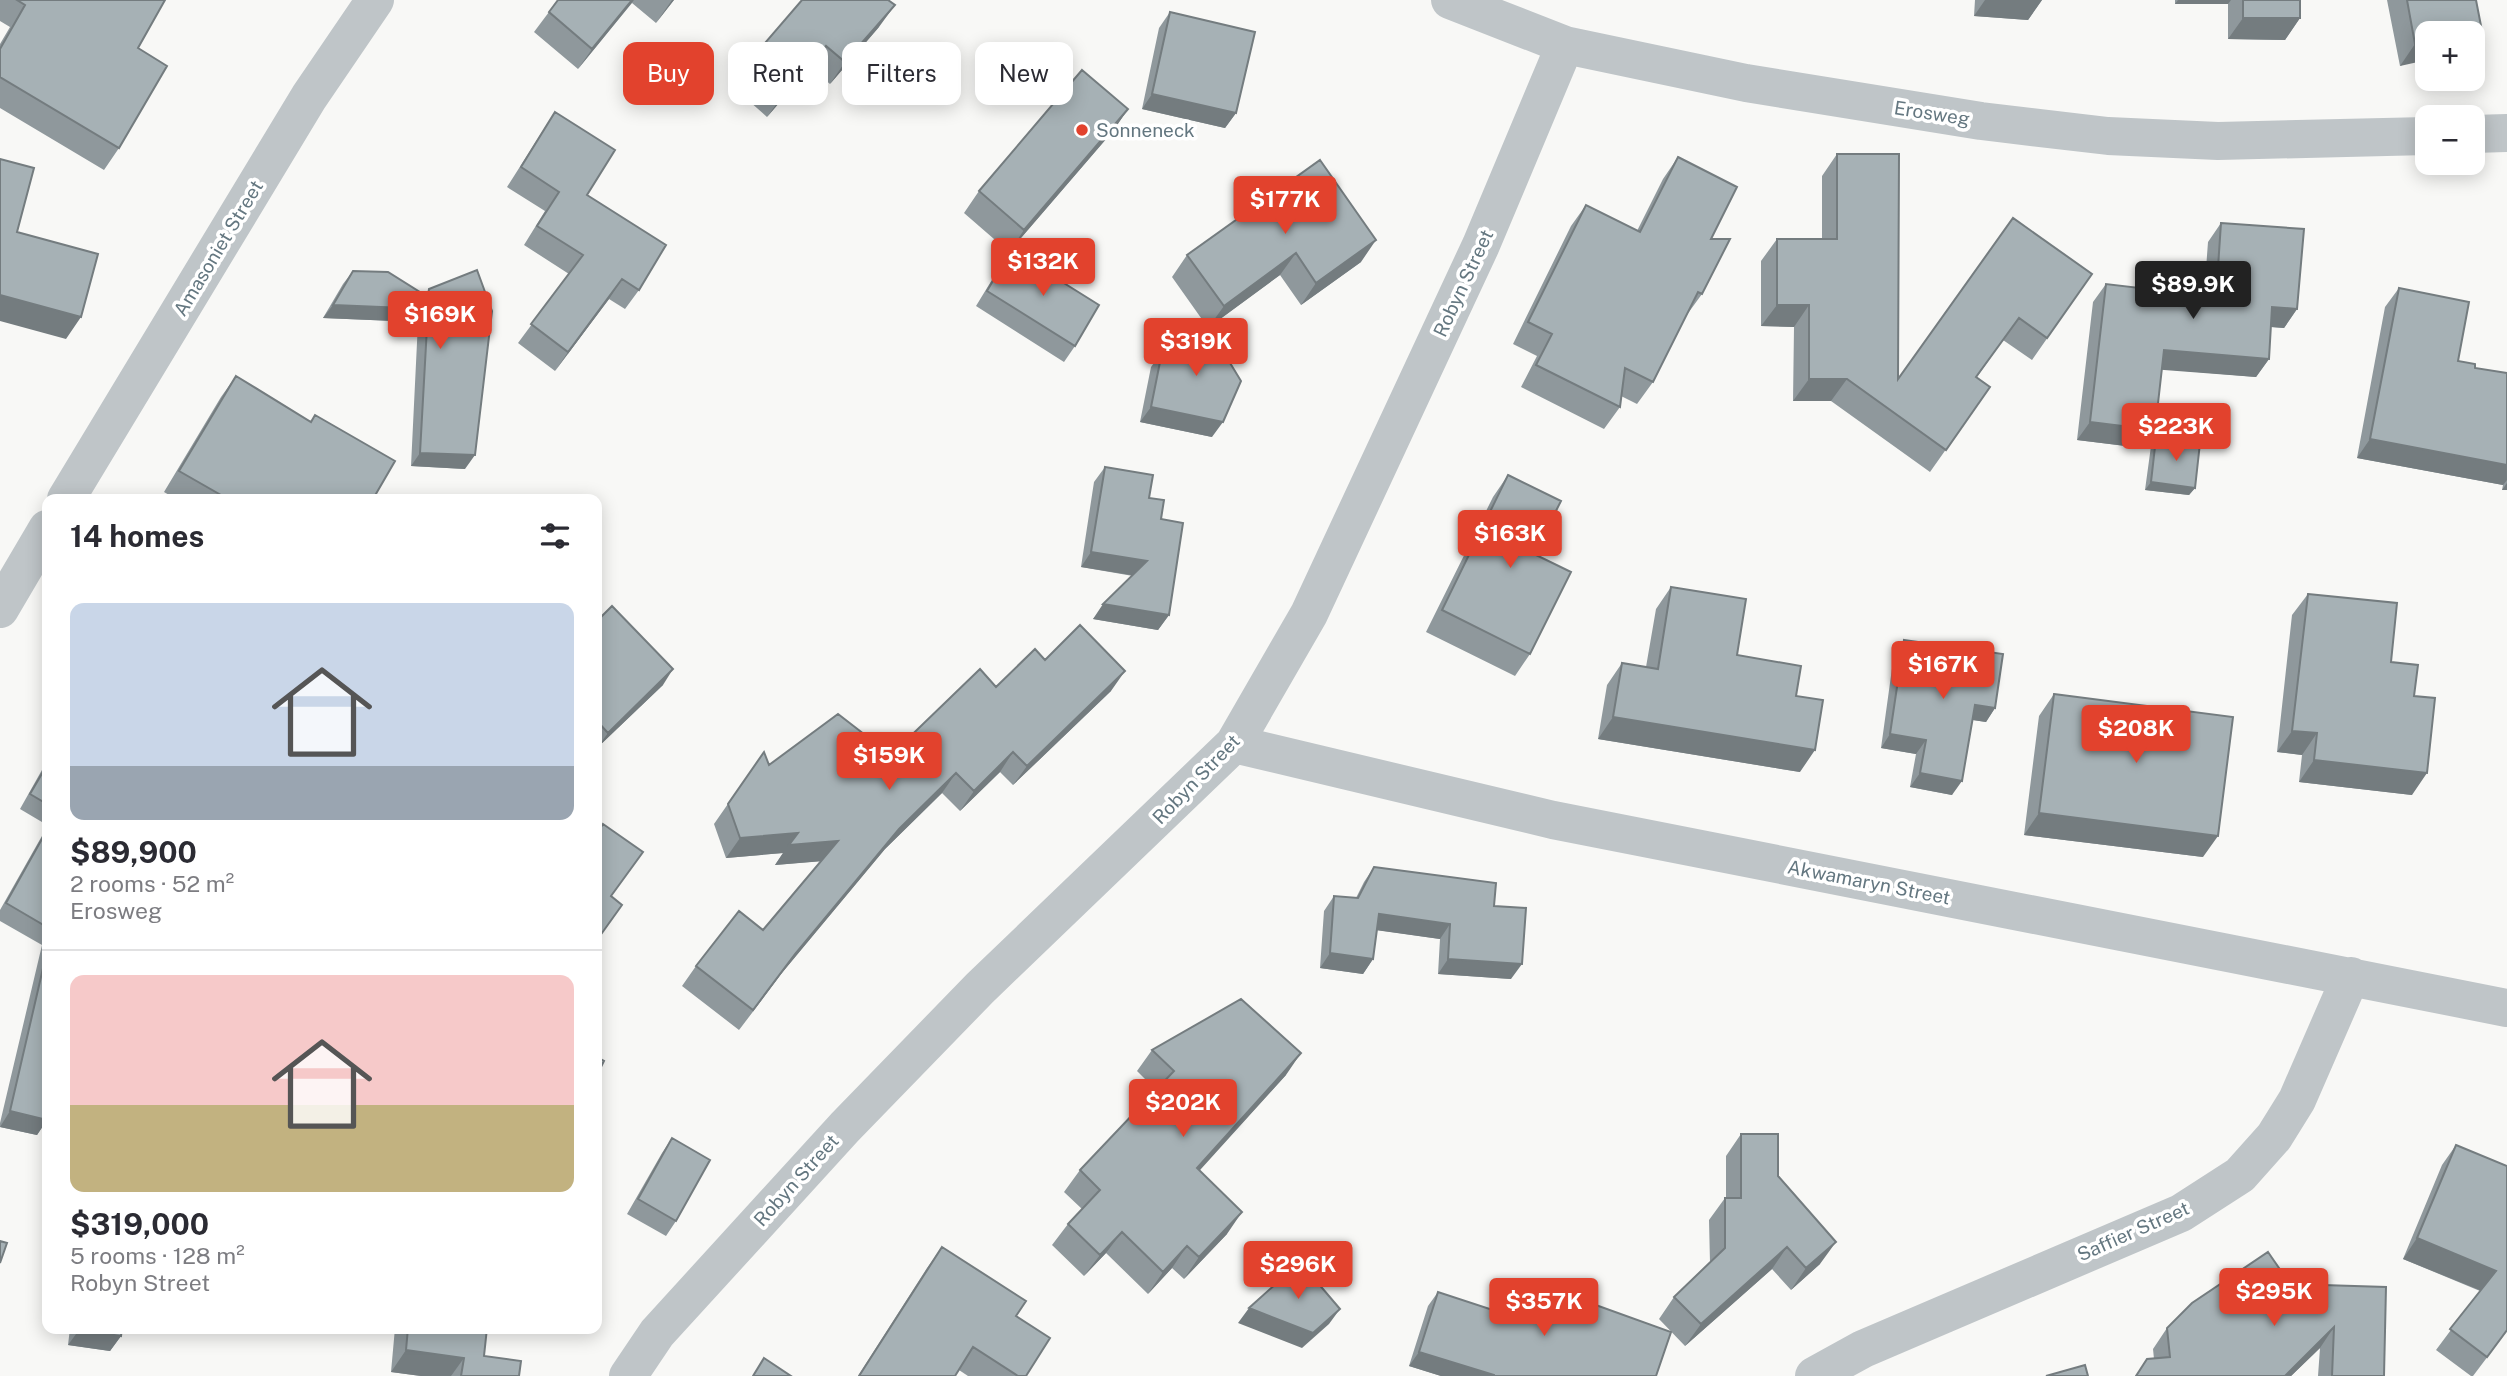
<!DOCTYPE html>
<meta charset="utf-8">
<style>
:root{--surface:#fff;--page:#f2f2f3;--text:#2b2b33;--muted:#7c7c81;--line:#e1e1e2;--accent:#e2422d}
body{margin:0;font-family:"Public Sans",sans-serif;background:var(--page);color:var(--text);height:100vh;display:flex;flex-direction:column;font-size:26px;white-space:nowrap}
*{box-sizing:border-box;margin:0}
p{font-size:23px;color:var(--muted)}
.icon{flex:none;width:38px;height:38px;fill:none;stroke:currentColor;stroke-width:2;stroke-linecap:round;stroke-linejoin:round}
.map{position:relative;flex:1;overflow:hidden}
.panel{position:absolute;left:42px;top:494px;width:560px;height:840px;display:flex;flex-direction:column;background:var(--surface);border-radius:14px;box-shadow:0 4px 18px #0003}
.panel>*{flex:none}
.banner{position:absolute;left:623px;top:42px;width:665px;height:63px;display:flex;gap:14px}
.controls{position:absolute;left:2415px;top:21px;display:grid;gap:14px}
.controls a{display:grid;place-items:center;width:70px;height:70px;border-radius:14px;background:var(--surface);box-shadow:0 4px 18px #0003;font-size:35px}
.price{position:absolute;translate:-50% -60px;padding:0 16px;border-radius:7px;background:var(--accent);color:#fff;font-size:23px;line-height:46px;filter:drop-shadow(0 2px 4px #0008)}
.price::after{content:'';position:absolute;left:50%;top:42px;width:21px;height:16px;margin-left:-10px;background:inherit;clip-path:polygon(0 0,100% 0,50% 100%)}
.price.on{background:#222;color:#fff}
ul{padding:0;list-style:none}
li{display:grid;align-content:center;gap:14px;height:371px;padding:0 28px}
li+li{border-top:2px solid var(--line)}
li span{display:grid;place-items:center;height:217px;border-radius:14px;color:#555}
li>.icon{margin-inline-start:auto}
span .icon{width:126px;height:126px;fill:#fffc;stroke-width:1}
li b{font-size:30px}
h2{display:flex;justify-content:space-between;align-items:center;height:84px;padding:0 28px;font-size:30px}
.chip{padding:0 24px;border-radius:14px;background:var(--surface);box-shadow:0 4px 18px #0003;font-size:24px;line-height:63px}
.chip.on{background:var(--accent);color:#fff}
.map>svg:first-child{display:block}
</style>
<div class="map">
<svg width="2507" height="1376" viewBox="0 0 2507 1376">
<rect width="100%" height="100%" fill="#f8f8f6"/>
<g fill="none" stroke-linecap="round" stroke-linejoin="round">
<path stroke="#bfc5c8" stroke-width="38" d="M 1450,0 L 1565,45 L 1746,83 L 1981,121 L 2108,136 L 2218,141 L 2427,136
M 2473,134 L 2507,133
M 66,499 L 309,97 L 375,0
M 0,609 L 47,529
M 1234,744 L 1553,820 L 2507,1008
M 628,1376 L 657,1333 L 845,1127 L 980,988 L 1234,744 L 1309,614 L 1481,245 L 1565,45
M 1814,1376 L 1863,1349 L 2181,1213 L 2240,1175 L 2274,1137 L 2297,1100 L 2351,976"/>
</g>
<path fill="#8f989c" d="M 0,0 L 165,0 L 138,48 L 119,148 L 104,170 L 0,108 L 0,44 L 10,27 L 0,21 Z
M 558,0 L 674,0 L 656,23 L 632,3 L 578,69 L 534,32 Z
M 1975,0 L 2042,0 L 2028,20 L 1974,16 Z
M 2175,0 L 2300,0 L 2300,18 L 2285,40 L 2228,39 L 2228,4 L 2175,4 Z
M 2387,0 L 2476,0 L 2482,31 L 2473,44 L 2473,33 L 2400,66 Z
M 1170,12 L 1236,113 L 1225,128 L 1142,109 L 1159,28 Z
M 879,27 L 830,84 L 810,67 L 767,117 L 732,86 L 747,64 Z
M 1128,109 L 1113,131 L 1009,252 L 964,213 L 979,191 Z
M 555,112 L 587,195 L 639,290 L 625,309 L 609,299 L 555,371 L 518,343 L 569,274 L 524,245 L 545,211 L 507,187 L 542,132 Z
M 1837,154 L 1898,379 L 2092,274 L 2032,360 L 2003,340 L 1977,377 L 1990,387 L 1930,472 L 1831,401 L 1793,401 L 1794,327 L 1761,326 L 1761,261 L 1777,239 L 1822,239 L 1822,176 Z
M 1678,157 L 1711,239 L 1702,294 L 1686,316 L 1653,382 L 1637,404 L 1621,396 L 1620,407 L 1604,429 L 1521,387 L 1537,356 L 1513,344 L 1571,226 L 1586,205 L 1637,231 L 1663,179 Z
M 1320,160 L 1361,262 L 1301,305 L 1280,275 L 1209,327 L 1212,437 L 1140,422 L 1151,367 L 1162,352 L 1206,325 L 1172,277 L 1187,255 Z
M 2221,223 L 2297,309 L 2284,328 L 2271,327 L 2269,359 L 2256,377 L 2162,369 L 2155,430 L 2142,448 L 2077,440 L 2093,302 L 2106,284 L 2204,296 L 2208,242 Z
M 1011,250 L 1075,346 L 1064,362 L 976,306 L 1001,265 Z
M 353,271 L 425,295 L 429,289 L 465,469 L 411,466 L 418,322 L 323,318 L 343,284 Z
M 2399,288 L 2458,361 L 2475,368 L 2507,373 L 2507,490 L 2502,490 L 2503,485 L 2357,458 L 2385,307 Z
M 236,376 L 311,422 L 315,415 L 373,499 L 176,499 L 164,492 L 221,397 Z
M 2156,438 L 2195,488 L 2189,495 L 2145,490 L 2151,446 Z
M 1105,467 L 1149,498 L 1161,519 L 1169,615 L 1158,630 L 1093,619 L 1133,576 L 1081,567 L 1094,482 Z
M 1508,475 L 1534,554 L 1530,654 L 1515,676 L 1426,632 L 1493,497 Z
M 1671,587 L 1737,655 L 1796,696 L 1800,772 L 1598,739 L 1607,685 L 1622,663 L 1646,667 L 1656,609 Z
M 2308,594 L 2391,662 L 2414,696 L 2412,795 L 2299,782 L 2302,755 L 2277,752 L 2292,615 Z
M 597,621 L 663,685 L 597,748 Z
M 1904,640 L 1995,708 L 1986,722 L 1973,720 L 1952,795 L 1910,787 L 1916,754 L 1881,748 L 1894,654 Z
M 1045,660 L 1111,691 L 1013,785 L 1000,772 L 960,811 L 942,793 L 885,849 L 781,974 L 739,1030 L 682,986 L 696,966 L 763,930 L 821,861 L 775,865 L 783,853 L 726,858 L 714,824 L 764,752 L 769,765 L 891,755 L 996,687 Z
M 2054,694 L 2203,857 L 2024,835 L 2039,716 Z
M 47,761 L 47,825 L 20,809 Z
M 47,827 L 47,1120 L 37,1135 L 0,1127 L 0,1123 L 42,945 L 0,921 L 0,910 Z
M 1374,867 L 1494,906 L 1511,979 L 1438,974 L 1440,939 L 1377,930 L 1373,959 L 1363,974 L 1320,968 L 1324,911 L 1334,896 L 1356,898 L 1364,882 Z
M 1152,1050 L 1286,1075 L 1199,1170 L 1227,1234 L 1184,1279 L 1172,1268 L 1148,1294 L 1106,1253 L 1084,1276 L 1052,1245 L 1068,1224 L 1082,1209 L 1064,1192 L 1080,1170 L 1156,1090 L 1137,1071 Z
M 1741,1134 L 1778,1176 L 1820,1264 L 1791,1290 L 1772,1269 L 1685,1346 L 1659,1319 L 1674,1297 L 1710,1263 L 1709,1220 L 1725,1198 L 1726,1198 L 1726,1156 Z
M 672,1138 L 676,1221 L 666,1236 L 627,1214 L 662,1153 Z
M 2456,1145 L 2507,1331 L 2473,1376 L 2471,1376 L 2436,1350 L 2480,1291 L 2403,1259 L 2442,1165 Z
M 942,1247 L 1016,1316 L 1026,1376 L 968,1376 L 959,1370 L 955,1376 L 858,1376 L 927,1268 Z
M 2290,1284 L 2384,1376 L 2318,1376 L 2320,1348 L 2291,1376 L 2135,1376 L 2154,1359 L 2153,1349 L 2167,1328 Z
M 1524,1286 L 1656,1376 L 1441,1376 L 1409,1366 L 1428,1306 L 1438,1292 L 1509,1315 L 1514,1301 Z
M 70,1328 L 122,1328 L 121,1336 L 110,1351 L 68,1345 Z
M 395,1328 L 487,1328 L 484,1356 L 519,1376 L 421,1376 L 391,1372 Z"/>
<path fill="#747c7f" d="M 632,0 L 634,0 L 578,69 L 592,49 Z
M 672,0 L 674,0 L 656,23 Z
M 1985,0 L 2042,0 L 2028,20 L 1974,16 Z
M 2178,0 L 2231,0 L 2228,4 L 2175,4 Z
M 895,5 L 879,27 L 830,84 L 845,62 Z
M 2243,18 L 2300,18 L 2285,40 L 2228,39 Z
M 2482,31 L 2473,44 L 2473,33 L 2470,33 Z
M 2427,41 L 2427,60 L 2400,66 L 2415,44 Z
M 826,46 L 810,67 L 767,117 L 783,95 Z
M 1152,94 L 1236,113 L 1225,128 L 1142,109 Z
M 1128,109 L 1113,131 L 1009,252 L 1024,230 Z
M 1376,240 L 1361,262 L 1301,305 L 1316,283 Z
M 1296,253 L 1280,275 L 1208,328 L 1224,306 Z
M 622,279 L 609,299 L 555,371 L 568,352 Z
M 0,295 L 81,317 L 66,339 L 0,321 Z
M 333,305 L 428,309 L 418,322 L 323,318 Z
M 1777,305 L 1809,305 L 1794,327 L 1761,326 Z
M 2272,307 L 2297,309 L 2284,328 L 2259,326 Z
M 2164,350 L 2269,359 L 2256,377 L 2151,369 Z
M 1809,379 L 1847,379 L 1831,401 L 1793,401 Z
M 1151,407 L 1223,422 L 1212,437 L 1140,422 Z
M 2090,422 L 2155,430 L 2142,448 L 2077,440 Z
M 2370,439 L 2507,465 L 2507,480 L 2503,485 L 2357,458 Z
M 420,453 L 475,455 L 465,469 L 411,466 Z
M 2151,482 L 2195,488 L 2189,495 L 2145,490 Z
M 2507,483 L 2507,490 L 2502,490 Z
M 1091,552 L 1147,561 L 1137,576 L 1081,567 Z
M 1103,604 L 1169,615 L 1158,630 L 1093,619 Z
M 673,669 L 663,685 L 597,748 L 608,733 Z
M 1125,671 L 1111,691 L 1013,785 L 1027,766 Z
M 1975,705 L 1995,708 L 1986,722 L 1966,719 Z
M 1613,717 L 1815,750 L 1800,772 L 1598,739 Z
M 2292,731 L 2317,733 L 2302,755 L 2277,752 Z
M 1890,734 L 1926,740 L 1916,754 L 1881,748 Z
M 1013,752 L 1000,772 L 960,811 L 974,791 Z
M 2314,760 L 2427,773 L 2412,795 L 2299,782 Z
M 956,773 L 942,793 L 885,849 L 781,974 L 739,1030 L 795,954 L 899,829 Z
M 1920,773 L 1962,781 L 1952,795 L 1910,787 Z
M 2039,813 L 2218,836 L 2203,857 L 2024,835 Z
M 798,833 L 838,841 L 824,861 L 775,865 L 783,853 L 726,858 L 740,838 Z
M 1379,914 L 1450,924 L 1440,939 L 1368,929 Z
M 1330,953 L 1373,959 L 1363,974 L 1320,968 Z
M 1448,959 L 1522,964 L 1511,979 L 1438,974 Z
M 1301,1053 L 1286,1075 L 1182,1190 L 1197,1168 Z
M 10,1111 L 47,1120 L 37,1135 L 0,1127 Z
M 1242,1212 L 1227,1234 L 1184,1279 L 1199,1257 Z
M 1122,1232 L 1106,1253 L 1084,1276 L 1100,1255 Z
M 2417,1238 L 2496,1271 L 2482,1291 L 2403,1259 Z
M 1836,1242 L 1820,1264 L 1791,1290 L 1806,1268 Z
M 1187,1246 L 1172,1268 L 1148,1294 L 1163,1272 Z
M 1787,1247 L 1772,1269 L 1685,1346 L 1701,1324 Z
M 1249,1308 L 1340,1309 L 1329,1324 L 1302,1348 L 1238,1323 Z
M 2334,1327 L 2320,1348 L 2291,1376 L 2285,1376 Z
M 79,1330 L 121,1336 L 110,1351 L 68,1345 Z
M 406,1350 L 464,1358 L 451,1376 L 421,1376 L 391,1372 Z
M 1419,1352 L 1494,1375 L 1494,1376 L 1441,1376 L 1409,1366 Z"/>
<path fill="#a6b1b5" stroke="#747c7f" stroke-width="2" d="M 17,0 L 165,0 L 138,48 L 167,66 L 119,148 L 0,77 L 0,49 L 25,5 Z
M 558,0 L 632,0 L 592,49 L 549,12 Z
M 802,0 L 888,0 L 895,5 L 845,62 L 826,46 L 783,95 L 747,64 Z
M 2243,0 L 2300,0 L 2300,18 L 2243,18 Z
M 2407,0 L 2476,0 L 2482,31 L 2470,33 L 2427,33 L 2427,41 L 2415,44 Z
M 1170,12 L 1255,32 L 1236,113 L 1152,94 Z
M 1082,70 L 1128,109 L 1024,230 L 979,191 Z
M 555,112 L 615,150 L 587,195 L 666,245 L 639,290 L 622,279 L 568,352 L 531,324 L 583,255 L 537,226 L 559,192 L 521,167 Z
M 1837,154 L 1899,154 L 1898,379 L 2013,218 L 2092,274 L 2047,338 L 2019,318 L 1976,377 L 1990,387 L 1946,450 L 1847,379 L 1809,379 L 1809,305 L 1777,305 L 1777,239 L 1837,239 Z
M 1678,157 L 1737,187 L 1711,239 L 1730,239 L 1702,294 L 1698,292 L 1653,382 L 1625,368 L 1620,407 L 1536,365 L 1552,334 L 1528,322 L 1586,205 L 1640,232 Z
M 0,159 L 34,168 L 17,232 L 98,254 L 81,317 L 0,295 Z
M 1320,160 L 1376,240 L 1316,283 L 1296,253 L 1224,306 L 1187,255 Z
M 2221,223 L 2304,229 L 2297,309 L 2272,307 L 2269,359 L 2164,350 L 2155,430 L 2090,422 L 2106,284 L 2216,297 Z
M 1011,250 L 1099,305 L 1075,346 L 987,291 Z
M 477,270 L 492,311 L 475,455 L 420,453 L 428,309 L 333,305 L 353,271 L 388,272 L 428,297 L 429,289 Z
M 2399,288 L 2469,302 L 2458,361 L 2475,364 L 2475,368 L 2507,373 L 2507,465 L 2370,439 Z
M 1207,325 L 1241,381 L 1223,422 L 1151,407 L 1162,352 Z
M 236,376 L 311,422 L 315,415 L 395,461 L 373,499 L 228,499 L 179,471 Z
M 2156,438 L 2200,443 L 2195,488 L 2151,482 Z
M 1105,467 L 1153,475 L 1149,498 L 1164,500 L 1161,519 L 1183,523 L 1169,615 L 1103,604 L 1147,561 L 1091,552 Z
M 1508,475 L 1561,501 L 1534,554 L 1571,572 L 1530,654 L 1442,610 Z
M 1671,587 L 1746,599 L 1737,655 L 1801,666 L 1796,696 L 1823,700 L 1815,750 L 1613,717 L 1622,663 L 1658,669 Z
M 2308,594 L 2397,603 L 2391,662 L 2418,665 L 2414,696 L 2435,698 L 2427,773 L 2314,760 L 2317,733 L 2292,731 Z
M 612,606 L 673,669 L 608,733 L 597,721 L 597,621 Z
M 1080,625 L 1125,671 L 1027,766 L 1013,752 L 974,791 L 956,773 L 899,829 L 795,954 L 753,1010 L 696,966 L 739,911 L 763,930 L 838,841 L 789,845 L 798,833 L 740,838 L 728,804 L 764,752 L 769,765 L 838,714 L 891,755 L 980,669 L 996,687 L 1035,649 L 1045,660 Z
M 1904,640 L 2003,654 L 1995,708 L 1975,705 L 1962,781 L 1920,773 L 1926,740 L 1890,734 Z
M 2054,694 L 2233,717 L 2218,836 L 2039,813 Z
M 47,765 L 47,804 L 30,794 Z
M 603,824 L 643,852 L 611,896 L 622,905 L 597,940 L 597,833 Z
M 47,830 L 47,927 L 6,903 Z
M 1374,867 L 1496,883 L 1494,906 L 1526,908 L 1522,964 L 1448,959 L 1450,924 L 1379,914 L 1373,959 L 1330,953 L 1334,896 L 1358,898 Z
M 47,951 L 47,1120 L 10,1111 Z
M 1241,999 L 1301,1053 L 1197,1168 L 1242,1212 L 1199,1257 L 1187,1246 L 1163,1272 L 1122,1232 L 1100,1255 L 1068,1224 L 1100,1190 L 1080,1170 L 1174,1071 L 1152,1050 Z
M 597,1057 L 604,1061 L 597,1075 Z
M 1741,1134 L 1778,1134 L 1778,1176 L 1836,1242 L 1806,1268 L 1787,1247 L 1701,1324 L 1674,1297 L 1725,1248 L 1725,1198 L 1741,1198 Z
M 672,1138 L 710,1160 L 676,1221 L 638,1199 Z
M 2456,1145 L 2507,1166 L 2507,1330 L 2487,1357 L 2450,1329 L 2496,1271 L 2417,1238 Z
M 0,1241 L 7,1243 L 0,1263 Z
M 942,1247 L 1026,1301 L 1016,1316 L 1050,1338 L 1026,1376 L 1018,1376 L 973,1347 L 955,1376 L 859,1376 Z
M 2268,1252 L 2290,1284 L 2386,1287 L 2384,1376 L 2332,1376 L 2334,1327 L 2285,1376 L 2136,1376 L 2147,1359 L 2170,1357 L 2167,1328 L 2192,1303 Z
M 1300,1262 L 1340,1309 L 1313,1333 L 1249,1308 Z
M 1524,1286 L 1593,1304 L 1671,1332 L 1656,1376 L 1494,1376 L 1494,1375 L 1419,1352 L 1438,1292 L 1514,1317 Z
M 79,1328 L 122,1328 L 121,1336 L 79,1330 Z
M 408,1328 L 487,1328 L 484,1356 L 521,1361 L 519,1376 L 461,1376 L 464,1358 L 406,1350 Z
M 764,1358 L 791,1376 L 753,1376 Z
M 2085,1365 L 2088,1376 L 2046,1376 Z"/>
<circle fill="#e2422d" stroke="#fff" stroke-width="2.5" cx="1082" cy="130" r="7"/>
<g text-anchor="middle" stroke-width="7" stroke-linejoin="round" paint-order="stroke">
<g font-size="19" fill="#647780" stroke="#fff">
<text transform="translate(1932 113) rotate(9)" y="7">Erosweg</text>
<text transform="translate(218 248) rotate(-59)" y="7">Amasoniet Street</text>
<text transform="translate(1463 283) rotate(-65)" y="7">Robyn Street</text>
<text transform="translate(1196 779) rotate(-46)" y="7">Robyn Street</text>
<text transform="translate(1869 882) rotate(11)" y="7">Akwamaryn Street</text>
<text transform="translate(796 1180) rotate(-48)" y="7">Robyn Street</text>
<text transform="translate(2133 1231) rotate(-24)" y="7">Saffier Street</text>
</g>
<g font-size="19" fill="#647780" stroke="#fff" text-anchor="start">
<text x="1096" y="137">Sonneneck</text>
</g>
</g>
</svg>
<div class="controls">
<a>+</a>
<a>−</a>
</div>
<b class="price" style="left:1285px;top:236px">$177K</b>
<b class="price" style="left:1043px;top:298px">$132K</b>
<b class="price on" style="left:2193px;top:321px">$89.9K</b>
<b class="price" style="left:440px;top:351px">$169K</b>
<b class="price" style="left:1196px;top:378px">$319K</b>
<b class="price" style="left:2176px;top:463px">$223K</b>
<b class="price" style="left:1510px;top:570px">$163K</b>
<b class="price" style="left:1943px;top:701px">$167K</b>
<b class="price" style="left:2136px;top:765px">$208K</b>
<b class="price" style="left:889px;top:792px">$159K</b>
<b class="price" style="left:1183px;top:1139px">$202K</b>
<b class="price" style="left:1298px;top:1301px">$296K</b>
<b class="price" style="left:2274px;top:1328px">$295K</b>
<b class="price" style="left:1544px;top:1338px">$357K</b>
<div class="banner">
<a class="chip on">Buy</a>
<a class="chip">Rent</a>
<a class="chip">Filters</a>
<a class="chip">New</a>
</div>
<section class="panel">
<h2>14 homes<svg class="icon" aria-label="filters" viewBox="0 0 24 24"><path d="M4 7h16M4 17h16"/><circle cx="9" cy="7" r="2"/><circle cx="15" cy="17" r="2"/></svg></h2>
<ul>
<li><span style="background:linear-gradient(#c9d6e8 75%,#9aa5b1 0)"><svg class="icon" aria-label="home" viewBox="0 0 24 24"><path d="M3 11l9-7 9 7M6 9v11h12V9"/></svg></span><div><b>$89,900</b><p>2 rooms · 52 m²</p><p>Erosweg</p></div></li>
<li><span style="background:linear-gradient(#f6c9c9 60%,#c2b280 0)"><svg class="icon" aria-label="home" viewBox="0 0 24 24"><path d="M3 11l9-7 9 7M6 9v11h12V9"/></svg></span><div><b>$319,000</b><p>5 rooms · 128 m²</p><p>Robyn Street</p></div></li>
</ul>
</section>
</div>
